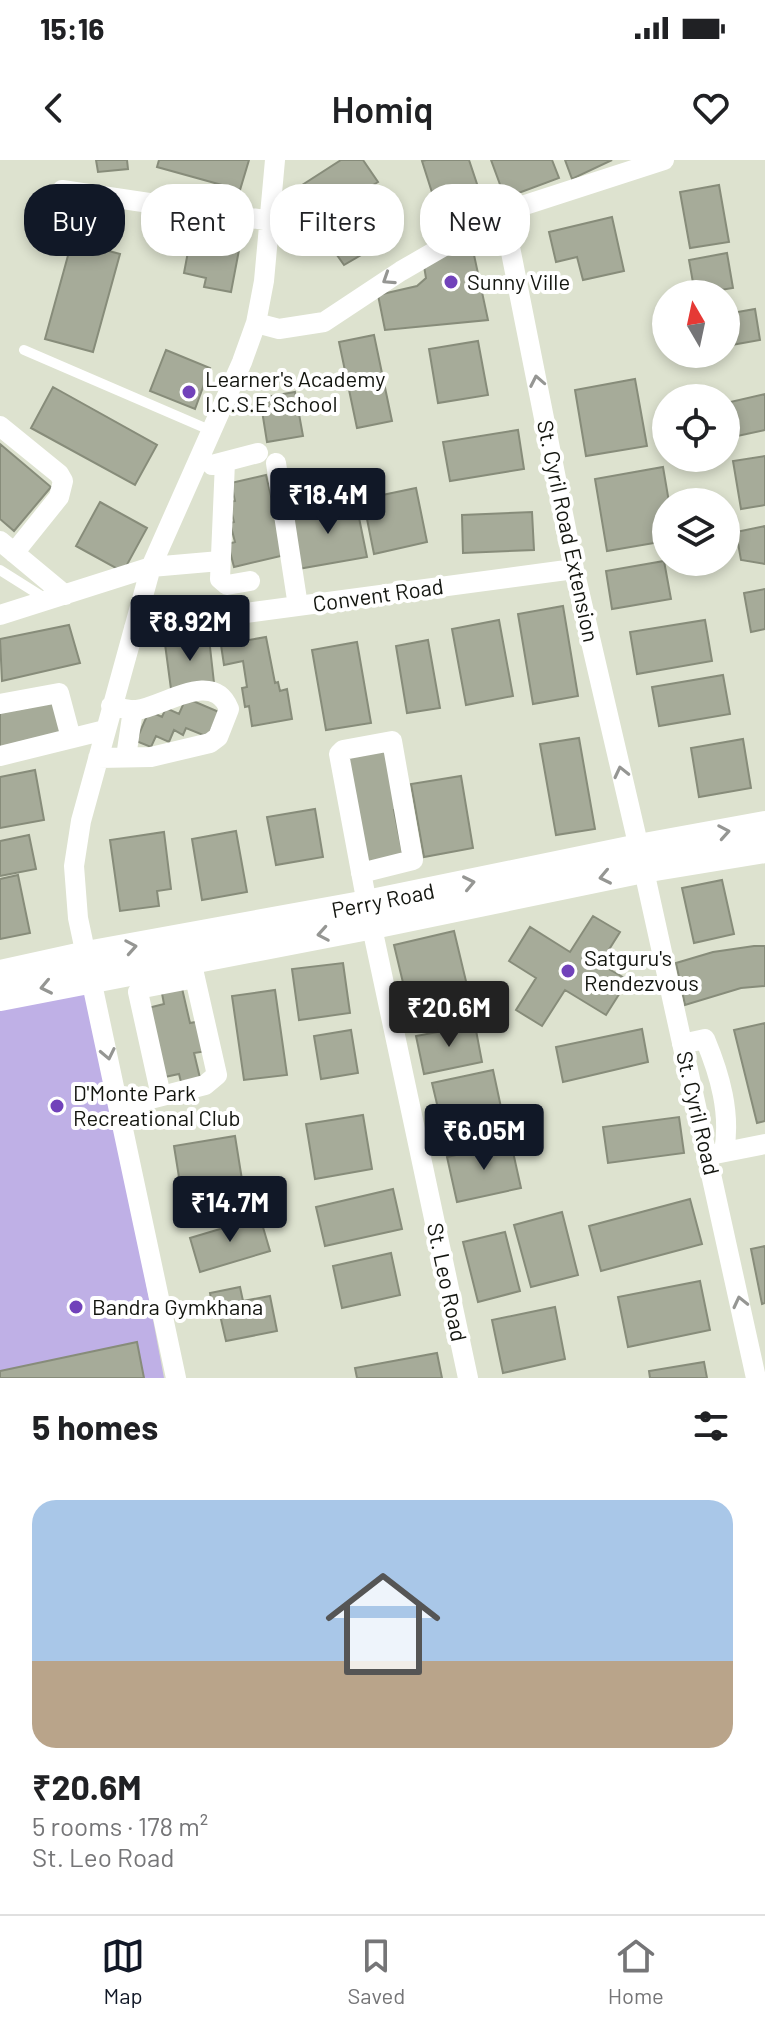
<!DOCTYPE html>
<meta charset="utf-8">
<style>
:root{--surface:#fff;--page:#f6f6f6;--text:#202124;--muted:#757577;--line:#e0e0e0;--accent:#111827}
body{margin:0;font-family:Barlow,sans-serif;background:var(--page);color:var(--text);height:100vh;display:flex;flex-direction:column;font-size:30px;white-space:nowrap}
*{box-sizing:border-box;margin:0}
p{font-size:26px;color:var(--muted)}
.icon{flex:none;width:44px;height:44px;fill:none;stroke:currentColor;stroke-width:2;stroke-linecap:round;stroke-linejoin:round}
.map{position:relative;height:1218px;overflow:hidden}
.drawer{display:flex;flex-direction:column;background:var(--surface);flex:1}
.drawer>*{flex:none}
.banner{position:absolute;left:24px;top:24px;width:718px;height:72px;display:flex;gap:16px}
.needle{width:52px;rotate:351deg}
.controls{position:absolute;left:652px;top:120px;display:grid;gap:16px}
.controls a{display:grid;place-items:center;width:88px;height:88px;border-radius:50%;background:var(--surface);box-shadow:0 4px 12px #0003;font-size:40px}
.price{position:absolute;translate:-50% -68px;padding:0 18px;border-radius:8px;background:var(--accent);color:#fff;font-size:26px;line-height:52px;filter:drop-shadow(0 2px 4px #0008)}
.price::after{content:'';position:absolute;left:50%;top:48px;width:24px;height:18px;margin-left:-12px;background:inherit;clip-path:polygon(0 0,100% 0,50% 100%)}
.price.on{background:#222;color:#fff}
ul{padding:0;list-style:none}
li{display:grid;align-content:center;gap:16px;height:424px;padding:0 32px}
li span{display:grid;place-items:center;height:248px;border-radius:24px;color:#555}
li>.icon{margin-inline-start:auto}
span .icon{width:144px;height:144px;fill:#fffc;stroke-width:1}
li b{font-size:34px}
h2{display:flex;justify-content:space-between;align-items:center;height:96px;padding:0 32px;font-size:34px}
.chip{padding:0 28px;border-radius:32px;background:var(--surface);box-shadow:0 4px 12px #0003;font-size:28px;line-height:72px}
.chip.on{background:var(--accent);color:#fff}
.status{display:flex;justify-content:space-between;align-items:center;height:56px;padding:0 40px;background:var(--surface);direction:ltr}
.status svg{height:22px;fill:currentColor}
header{display:flex;justify-content:space-between;align-items:center;height:104px;padding:0 32px;background:var(--surface);font-size:36px;font-weight:600}
.menu{display:flex;justify-content:space-around;align-items:center;height:112px;border-top:2px solid var(--line);background:var(--surface);font-size:22px;color:var(--muted)}
.menu a{display:grid;justify-items:center;gap:4px}
.menu .on{color:var(--accent)}
.map>svg:first-child{display:block}
</style>
<div class="status"><b>15:16</b><svg viewBox="0 0 49 12"><path d="M0 12V9h3v3zM5 12V6h3v6zM10 12V3h3v9zM15 12V0h3v12zM26 1h20v11H26zM47 4h2v5h-2z"/></svg></div>
<header><svg class="icon" aria-label="back" viewBox="0 0 24 24"><path d="M15 5l-7 7 7 7"/></svg>Homiq<svg class="icon" aria-label="heart" viewBox="0 0 24 24"><path d="M12 20l-8-8c-3-5 5-10 8-4 3-6 11-1 8 4z"/></svg></header>
<div class="map">
<svg width="765" height="1218" viewBox="0 0 765 1218">
<rect width="100%" height="100%" fill="#dde2cf"/>
<path fill="#bfb0e6" d="M 90,826 L 164,1218 L 0,1218 L 0,843 Z"/>
<path fill="#a6ab99" stroke="#878c7a" stroke-width="2" d="M 96,0 L 127,0 L 128,9 L 98,12 Z
M 159,0 L 249,0 L 240,30 L 157,7 Z
M 341,0 L 363,0 L 378,22 L 357,35 L 377,60 L 356,73 L 368,91 L 344,105 L 325,78 L 303,92 L 287,70 L 301,61 L 285,36 Z
M 426,0 L 469,0 L 479,30 L 436,45 L 422,1 Z
M 491,0 L 552,0 L 559,18 L 505,38 Z
M 565,0 L 612,0 L 572,19 Z
M 719,25 L 729,82 L 690,88 L 680,32 Z
M 612,57 L 624,111 L 583,120 L 577,97 L 556,102 L 549,72 Z
M 72,81 L 120,94 L 93,192 L 45,179 Z
M 190,81 L 239,90 L 231,132 L 204,127 L 206,118 L 184,113 Z
M 471,81 L 488,160 L 385,170 L 378,135 L 417,126 L 426,118 L 424,106 Z
M 727,93 L 733,128 L 695,134 L 689,100 Z
M 755,149 L 760,180 L 726,186 L 726,154 Z
M 374,175 L 392,261 L 357,268 L 339,182 Z
M 478,181 L 488,235 L 438,243 L 429,189 Z
M 166,190 L 210,208 L 195,249 L 150,231 Z
M 635,219 L 647,286 L 586,296 L 575,230 Z
M 53,227 L 157,285 L 135,325 L 31,268 Z
M 295,232 L 303,276 L 267,282 L 260,238 Z
M 765,234 L 765,270 L 728,278 L 726,243 Z
M 518,270 L 524,309 L 450,321 L 443,282 Z
M 0,284 L 51,327 L 14,371 L 0,359 Z
M 765,296 L 765,345 L 741,349 L 733,301 Z
M 663,307 L 669,342 L 666,342 L 666,381 L 607,391 L 595,319 Z
M 266,315 L 285,395 L 234,407 L 228,384 L 235,382 L 230,363 L 234,362 L 229,342 L 235,341 L 231,323 Z
M 416,328 L 427,382 L 374,394 L 363,339 Z
M 100,342 L 147,368 L 123,412 L 76,386 Z
M 356,343 L 367,397 L 298,409 L 291,355 Z
M 532,352 L 534,390 L 463,393 L 462,355 Z
M 765,366 L 765,404 L 741,400 L 736,372 Z
M 664,401 L 671,439 L 612,449 L 606,411 Z
M 765,429 L 765,469 L 751,472 L 744,433 Z
M 563,446 L 578,536 L 533,544 L 518,454 Z
M 499,460 L 513,536 L 466,545 L 452,469 Z
M 705,460 L 712,501 L 637,514 L 630,472 Z
M 69,465 L 80,503 L 2,521 L 0,479 Z
M 266,477 L 275,523 L 278,522 L 280,531 L 287,529 L 292,559 L 252,566 L 249,546 L 245,547 L 242,528 L 247,527 L 243,501 L 224,505 L 221,485 Z
M 209,478 L 214,523 L 171,529 L 165,484 Z
M 428,480 L 440,548 L 407,553 L 396,486 Z
M 357,482 L 371,563 L 326,570 L 312,490 Z
M 723,515 L 730,554 L 659,566 L 652,527 Z
M 186,538 L 219,552 L 208,577 L 186,568 L 183,575 L 174,570 L 169,582 L 156,576 L 151,587 L 136,581 L 149,551 L 162,557 L 166,548 L 179,554 Z
M 57,539 L 65,577 L 0,590 L 0,551 Z
M 579,578 L 595,669 L 556,675 L 540,584 Z
M 743,579 L 751,628 L 699,637 L 691,588 Z
M 390,589 L 402,648 L 394,650 L 404,700 L 365,707 L 343,598 Z
M 35,610 L 44,660 L 0,668 L 0,617 Z
M 461,616 L 473,688 L 424,697 L 411,624 Z
M 315,649 L 323,697 L 276,705 L 267,657 Z
M 236,671 L 247,732 L 202,740 L 192,679 Z
M 164,672 L 171,729 L 157,731 L 159,746 L 120,751 L 110,680 Z
M 29,675 L 36,709 L 0,716 L 0,681 Z
M 18,715 L 30,773 L 0,779 L 0,719 Z
M 722,720 L 734,774 L 694,783 L 682,728 Z
M 593,756 L 620,772 L 600,804 L 628,820 L 606,855 L 565,830 L 542,866 L 516,850 L 536,818 L 509,801 L 530,767 L 570,792 Z
M 454,771 L 470,838 L 410,852 L 394,785 Z
M 754,786 L 765,786 L 765,826 L 741,828 L 685,845 L 676,803 L 713,792 Z
M 343,803 L 350,853 L 299,860 L 292,809 Z
M 181,824 L 190,863 L 201,861 L 207,891 L 194,893 L 200,918 L 181,922 L 179,914 L 160,918 L 144,849 L 164,844 L 161,828 Z
M 275,830 L 287,915 L 244,920 L 232,836 Z
M 765,863 L 765,961 L 757,963 L 734,870 Z
M 475,865 L 482,902 L 424,914 L 416,876 Z
M 642,869 L 648,902 L 563,922 L 556,887 Z
M 351,870 L 358,913 L 321,919 L 314,876 Z
M 493,910 L 502,952 L 442,965 L 432,923 Z
M 363,955 L 372,1009 L 315,1019 L 306,964 Z
M 679,957 L 684,993 L 608,1003 L 603,967 Z
M 235,976 L 243,1026 L 182,1036 L 174,986 Z
M 511,983 L 521,1028 L 457,1042 L 447,997 Z
M 393,1029 L 402,1069 L 325,1086 L 316,1047 Z
M 690,1039 L 702,1084 L 601,1111 L 589,1066 Z
M 562,1052 L 578,1115 L 531,1127 L 514,1065 Z
M 260,1057 L 270,1091 L 200,1112 L 190,1078 Z
M 505,1072 L 520,1131 L 478,1142 L 463,1082 Z
M 765,1086 L 765,1143 L 762,1144 L 751,1089 Z
M 391,1093 L 400,1135 L 342,1148 L 333,1106 Z
M 700,1121 L 710,1170 L 628,1187 L 618,1137 Z
M 240,1127 L 243,1141 L 270,1136 L 277,1171 L 226,1181 L 220,1155 L 214,1156 L 210,1133 Z
M 555,1147 L 565,1199 L 503,1213 L 492,1160 Z
M 137,1182 L 144,1218 L 0,1218 L 0,1211 Z
M 437,1193 L 442,1218 L 357,1218 L 355,1208 Z
M 704,1202 L 707,1218 L 650,1218 L 649,1211 Z"/>
<g fill="none" stroke-linecap="round" stroke-linejoin="round">
<path stroke="#fff" stroke-width="10" d="M 24,190 L 212,271
M 0,410 L 46,439"/>
<path stroke="#fff" stroke-width="20" d="M 62,30 L 271,61
M 503,52 L 574,409 L 639,688 L 756,1218
M 256,163 L 279,169 L 324,162 L 401,111 L 503,52 L 664,0
M 0,266 L 59,314 L 63,321 L 59,337 L 14,393
M 225,302 L 220,419 L 227,425 L 250,421
M 276,303 L 298,446
M 212,305 L 258,293
M 0,381 L 65,435
M 0,455 L 151,407 L 220,401
M 134,468 L 574,409
M 0,544 L 59,533 L 71,578
M 0,596 L 105,570
M 126,597 L 133,550
M 98,598 L 151,597 L 210,583 L 218,577 L 229,549 C 213,509 165,546 137,550 C 129,551 119,547 111,546
M 361,713 L 413,700 L 392,581 L 343,590 L 339,594 L 367,744 L 468,1218
M 682,884 L 705,879 C 720,915 731,953 724,992
M 161,936 L 138,832 L 143,828 L 195,818
M 119,947 L 205,925 L 217,915 L 188,787
M 715,994 L 765,984
M 176,1218 L 78,758 L 74,706 L 81,661 L 151,407 L 242,202 L 256,163 L 264,121 L 275,0"/>
<g stroke="#fff" stroke-width="28">
<path id="s1" d="M 0,814 L 87,795 L 367,744 L 639,688 L 765,665"/>
<path d="M 0,837 L 373,765 L 643,709 L 765,689"/>
</g>
</g>
<defs><path id="oneway-chevron" d="M-2-3.5L2.5 0L-2 3.5" fill="none" stroke-width="1.6" stroke-linecap="round" stroke-linejoin="round" transform="scale(2)"/></defs>
<g stroke="#959693">
<use href="#oneway-chevron" transform="translate(388 119) rotate(147)"/>
<use href="#oneway-chevron" transform="translate(537 221) rotate(-101)"/>
<use href="#oneway-chevron" transform="translate(621 612) rotate(-103)"/>
<use href="#oneway-chevron" transform="translate(724 672) rotate(-10)"/>
<use href="#oneway-chevron" transform="translate(605 717) rotate(168)"/>
<use href="#oneway-chevron" transform="translate(469 723) rotate(-12)"/>
<use href="#oneway-chevron" transform="translate(323 774) rotate(170)"/>
<use href="#oneway-chevron" transform="translate(131 787) rotate(-10)"/>
<use href="#oneway-chevron" transform="translate(46 827) rotate(168)"/>
<use href="#oneway-chevron" transform="translate(108 894) rotate(78)"/>
<use href="#oneway-chevron" transform="translate(740 1142) rotate(-103)"/>
</g>
<g fill="#7142ba" stroke="#fff" stroke-width="3">
<circle cx="451" cy="122" r="8"/>
<circle cx="189" cy="232" r="8"/>
<circle cx="568" cy="811" r="8"/>
<circle cx="57" cy="946" r="8"/>
<circle cx="76" cy="1147" r="8"/>
</g>
<g text-anchor="middle" stroke-width="8" stroke-linejoin="round" paint-order="stroke">
<g font-size="22" fill="#13150f" stroke="#fff" text-anchor="start">
<text x="467" y="130">Sunny Ville</text>
<text x="205" y="227">Learner's Academy<tspan x="205" dy="25">I.C.S.E School</tspan></text>
<text x="584" y="806">Satguru's<tspan x="584" dy="25">Rendezvous</tspan></text>
<text x="73" y="941">D'Monte Park<tspan x="73" dy="25">Recreational Club</tspan></text>
<text x="92" y="1155">Bandra Gymkhana</text>
</g>
<g font-size="22" fill="#13150f" stroke="#fff">
<text transform="translate(568 371) rotate(78)" y="8">St. Cyril Road Extension</text>
<text transform="translate(378 435) rotate(-8)" y="8">Convent Road</text>
<text dy="8" stroke="none"><textPath href="#s1" startOffset="390">Perry Road</textPath></text>
<text transform="translate(698 953) rotate(77)" y="8">St. Cyril Road</text>
<text transform="translate(447 1122) rotate(78)" y="8">St. Leo Road</text>
</g>
</g>
</svg>
<div class="controls">
<a><svg class="needle" viewBox="-14 -14 28 28"><path d="M0-13l5 13h-10z" fill="#e53935"/><path d="M0 13l5-13h-10z" fill="#757577"/></svg></a>
<a><svg class="icon" aria-label="locate" viewBox="0 0 24 24"><circle cx="12" cy="12" r="6"/><path d="M12 2v4M12 18v4M2 12h4M18 12h4"/></svg></a>
<a><svg class="icon" aria-label="layers" viewBox="0 0 24 24"><path d="M12 4l9 5-9 5-9-5zM3 14l9 5 9-5"/></svg></a>
</div>
<b class="price" style="left:328px;top:376px">₹18.4M</b>
<b class="price" style="left:190px;top:503px">₹8.92M</b>
<b class="price on" style="left:449px;top:889px">₹20.6M</b>
<b class="price" style="left:484px;top:1012px">₹6.05M</b>
<b class="price" style="left:230px;top:1084px">₹14.7M</b>
<div class="banner">
<a class="chip on">Buy</a>
<a class="chip">Rent</a>
<a class="chip">Filters</a>
<a class="chip">New</a>
</div>
</div>
<section class="drawer">
<h2>5 homes<svg class="icon" aria-label="filters" viewBox="0 0 24 24"><path d="M4 7h16M4 17h16"/><circle cx="9" cy="7" r="2"/><circle cx="15" cy="17" r="2"/></svg></h2>
<ul>
<li><span style="background:linear-gradient(#a9c7e8 65%,#b9a48a 0)"><svg class="icon" aria-label="home" viewBox="0 0 24 24"><path d="M3 11l9-7 9 7M6 9v11h12V9"/></svg></span><div><b>₹20.6M</b><p>5 rooms · 178 m²</p><p>St. Leo Road</p></div></li>
</ul>
</section>
<nav class="menu">
<a class="on"><svg class="icon" aria-label="map" viewBox="0 0 24 24"><path d="M3 6l6-2 6 2 6-2v14l-6 2-6-2-6 2zM9 4v14M15 6v14"/></svg>Map</a>
<a><svg class="icon" aria-label="saved" viewBox="0 0 24 24"><path d="M7 4h10v16l-5-4-5 4z"/></svg>Saved</a>
<a><svg class="icon" aria-label="home" viewBox="0 0 24 24"><path d="M3 11l9-7 9 7M6 9v11h12V9"/></svg>Home</a>
</nav>
